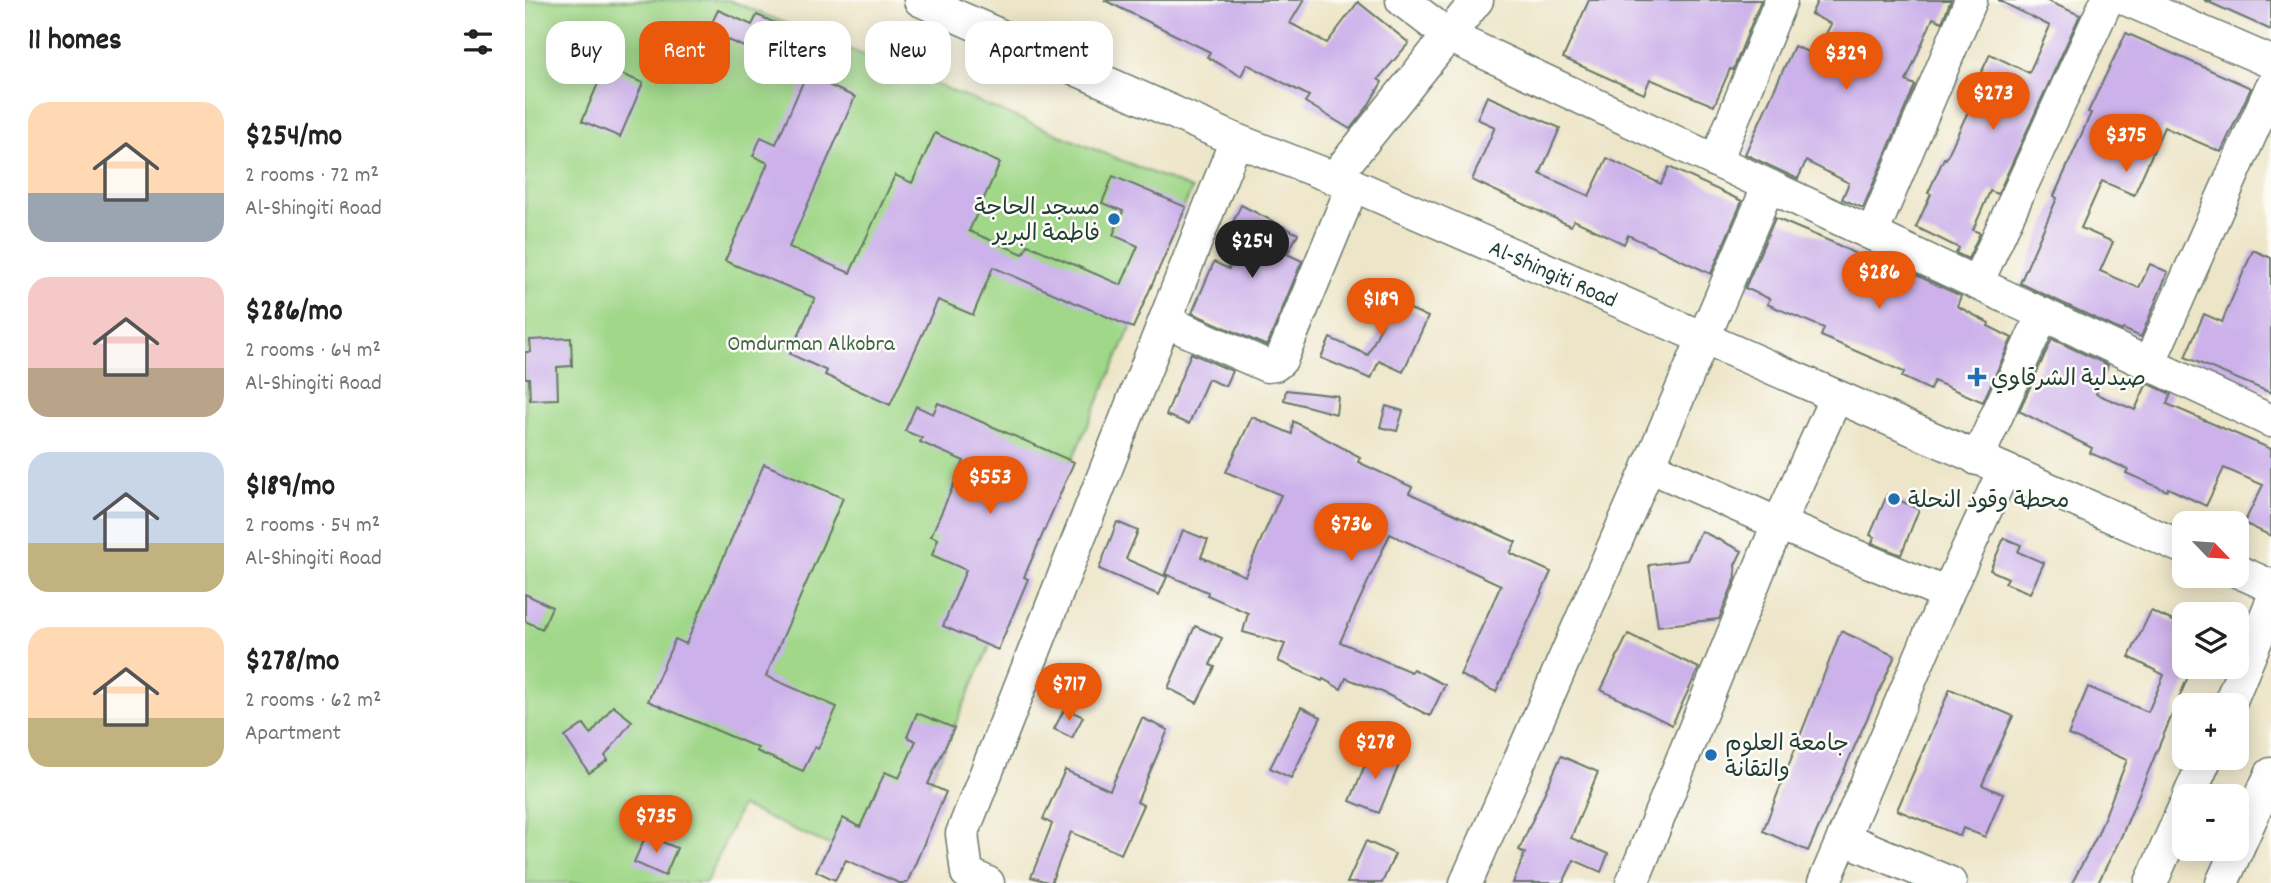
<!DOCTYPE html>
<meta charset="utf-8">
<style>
:root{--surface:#fff;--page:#f2f2f2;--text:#222;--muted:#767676;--accent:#ea580c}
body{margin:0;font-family:Dekko,"Playpen Sans Arabic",sans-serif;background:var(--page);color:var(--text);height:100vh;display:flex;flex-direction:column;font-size:26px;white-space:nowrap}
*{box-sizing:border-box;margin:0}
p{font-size:23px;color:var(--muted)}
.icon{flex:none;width:38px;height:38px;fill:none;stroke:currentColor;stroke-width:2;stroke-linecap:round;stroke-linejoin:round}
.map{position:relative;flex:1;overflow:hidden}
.panel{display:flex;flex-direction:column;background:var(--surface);width:525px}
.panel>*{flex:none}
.top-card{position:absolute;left:21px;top:21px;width:665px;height:63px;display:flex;gap:14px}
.needle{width:46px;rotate:115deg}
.controls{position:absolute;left:1647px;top:511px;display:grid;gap:14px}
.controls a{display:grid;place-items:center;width:77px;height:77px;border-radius:14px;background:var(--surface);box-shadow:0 4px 18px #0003;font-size:35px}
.price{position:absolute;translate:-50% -60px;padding:0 16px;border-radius:24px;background:var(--accent);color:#fff;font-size:23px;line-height:46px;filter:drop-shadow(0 2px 4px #0008)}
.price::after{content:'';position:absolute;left:50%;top:42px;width:21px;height:16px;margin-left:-10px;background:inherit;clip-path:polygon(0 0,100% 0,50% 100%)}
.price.active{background:#222;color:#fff}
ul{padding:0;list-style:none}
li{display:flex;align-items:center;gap:21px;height:175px;padding:0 28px}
li span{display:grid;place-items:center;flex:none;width:196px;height:140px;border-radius:21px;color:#555}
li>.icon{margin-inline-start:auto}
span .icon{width:84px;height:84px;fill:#fffc;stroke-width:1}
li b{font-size:30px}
h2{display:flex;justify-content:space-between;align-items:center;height:84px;padding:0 28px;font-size:30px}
.pill{padding:0 24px;border-radius:21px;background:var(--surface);box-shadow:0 4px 18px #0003;font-size:24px;line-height:63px}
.pill.active{background:var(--accent);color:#fff}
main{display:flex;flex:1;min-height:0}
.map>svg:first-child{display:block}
</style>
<main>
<section class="panel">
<h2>11 homes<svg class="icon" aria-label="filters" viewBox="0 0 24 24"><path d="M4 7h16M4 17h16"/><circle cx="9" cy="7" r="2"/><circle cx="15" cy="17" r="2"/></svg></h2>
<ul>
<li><span style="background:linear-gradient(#ffd9b3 65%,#9aa5b1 0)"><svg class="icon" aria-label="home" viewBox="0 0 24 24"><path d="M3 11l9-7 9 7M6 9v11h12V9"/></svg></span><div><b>$254/mo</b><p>2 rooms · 72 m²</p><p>Al-Shingiti Road</p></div></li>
<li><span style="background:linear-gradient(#f6c9c9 65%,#b9a48a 0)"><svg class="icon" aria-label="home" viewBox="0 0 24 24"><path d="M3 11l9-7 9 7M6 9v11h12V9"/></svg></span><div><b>$286/mo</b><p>2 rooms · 64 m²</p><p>Al-Shingiti Road</p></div></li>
<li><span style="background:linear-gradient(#c9d6e8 65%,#c2b280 0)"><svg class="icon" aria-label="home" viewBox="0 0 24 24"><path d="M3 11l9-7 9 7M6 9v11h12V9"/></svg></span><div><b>$189/mo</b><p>2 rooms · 54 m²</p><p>Al-Shingiti Road</p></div></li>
<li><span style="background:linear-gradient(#ffd9b3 65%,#c2b280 0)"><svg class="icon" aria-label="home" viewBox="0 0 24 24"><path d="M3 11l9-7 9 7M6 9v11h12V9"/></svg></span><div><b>$278/mo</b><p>2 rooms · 62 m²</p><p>Apartment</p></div></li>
</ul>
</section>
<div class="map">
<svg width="1746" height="883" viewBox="0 0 1746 883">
<rect width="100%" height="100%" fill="#fdfcf7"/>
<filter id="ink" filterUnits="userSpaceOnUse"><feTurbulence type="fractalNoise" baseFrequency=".0143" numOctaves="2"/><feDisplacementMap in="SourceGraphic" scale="14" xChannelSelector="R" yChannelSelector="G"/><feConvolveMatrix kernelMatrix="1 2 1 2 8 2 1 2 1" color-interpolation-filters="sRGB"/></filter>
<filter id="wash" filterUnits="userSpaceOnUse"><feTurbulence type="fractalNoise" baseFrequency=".00686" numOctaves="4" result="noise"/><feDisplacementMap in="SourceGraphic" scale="28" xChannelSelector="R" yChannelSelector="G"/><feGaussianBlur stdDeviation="1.57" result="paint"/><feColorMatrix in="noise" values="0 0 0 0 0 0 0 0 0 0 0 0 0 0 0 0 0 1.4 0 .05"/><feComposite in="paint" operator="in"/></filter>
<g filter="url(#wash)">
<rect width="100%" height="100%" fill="#ede5c8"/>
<path fill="#a0d789" stroke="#608a5e" stroke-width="2" d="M 0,0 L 204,0 L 667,189 L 365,872 L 216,806 L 181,883 L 0,883 Z"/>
<g id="blocks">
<path fill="#ccb1ea" d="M 579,0 L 779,0 L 765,23 L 802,43 L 833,2 L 884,43 L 853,79 L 857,82 L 843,106 L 825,129 L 780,102 L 784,96 L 722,64 L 716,76 L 682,57 L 685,52 Z
M 1064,0 L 1236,0 L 1208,70 L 1205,69 L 1189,106 L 1125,79 L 1119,94 L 1038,58 Z
M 1293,0 L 1426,0 L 1417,22 L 1408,18 L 1381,81 L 1390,85 L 1338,208 L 1317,199 L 1324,183 L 1281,161 L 1273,179 L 1220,154 L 1269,46 L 1290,55 L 1306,24 L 1286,14 Z
M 1473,0 L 1520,0 L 1555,15 L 1473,194 L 1465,191 L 1448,230 L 1455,233 L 1443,259 L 1431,253 L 1434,248 L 1391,227 L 1406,194 L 1403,193 L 1419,158 L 1421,159 L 1453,90 L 1449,88 L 1465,54 L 1504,73 L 1525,26 Z
M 1679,0 L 1746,0 L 1746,30 Z
M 193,10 L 227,25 L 232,15 L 253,24 L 248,34 L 266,42 L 257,61 L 221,44 L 219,47 L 183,31 Z
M 1601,33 L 1726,88 L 1696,152 L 1639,127 L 1609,195 L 1577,181 L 1556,228 L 1588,242 L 1575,271 L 1614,288 L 1625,264 L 1643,272 L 1616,337 L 1598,329 L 1597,331 L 1495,283 L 1532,198 L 1529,196 L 1566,113 L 1563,112 Z
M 80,67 L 118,83 L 95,137 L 57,121 Z
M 281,75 L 330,97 L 264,247 L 325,273 L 370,175 L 387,183 L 410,133 L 475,163 L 444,231 L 498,254 L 503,245 L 596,285 L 613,246 L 588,235 L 598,211 L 577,203 L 588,176 L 661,207 L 608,328 L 468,267 L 448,315 L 413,300 L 365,405 L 300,375 L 302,371 L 265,354 L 290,298 L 200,261 L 243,163 L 228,156 L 236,137 L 251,144 Z
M 962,96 L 1035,128 L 1015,174 L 1064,196 L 1082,158 L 1136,184 L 1144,167 L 1217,201 L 1186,274 L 1103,235 L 1099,244 L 1049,220 L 1046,226 L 947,180 L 970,127 L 952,119 Z
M 716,205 L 773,234 L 762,254 L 777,261 L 742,346 L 667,313 L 689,262 L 704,269 L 721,229 L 708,222 Z
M 1250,218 L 1309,243 L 1370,274 L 1374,267 L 1436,296 L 1432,306 L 1464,323 L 1463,326 L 1487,338 L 1458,402 L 1409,381 L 1405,390 L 1377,377 L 1379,372 L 1296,336 L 1299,328 L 1242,304 L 1245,299 L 1220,288 Z
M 1728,250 L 1746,258 L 1746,393 L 1660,357 L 1679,314 L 1697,322 Z
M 839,288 L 903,317 L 878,372 L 854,361 L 846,379 L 796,358 L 805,338 L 843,355 L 860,318 L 832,305 Z
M 46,338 L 47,366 L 32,367 L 33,399 L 5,400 L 4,378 L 0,378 L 0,352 L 6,352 L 5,340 Z
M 1527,339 L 1583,365 L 1571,394 L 1610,410 L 1622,383 L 1646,394 L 1642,404 L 1746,449 L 1746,536 L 1719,523 L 1738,485 L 1699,468 L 1681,506 L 1643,488 L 1642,491 L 1601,473 L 1603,469 L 1565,453 L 1567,448 L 1494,411 Z
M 666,353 L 707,371 L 700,386 L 683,379 L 664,424 L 641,415 Z
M 761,390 L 813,396 L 811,414 L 759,400 Z
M 413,403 L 549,462 L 499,577 L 503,579 L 473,650 L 418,626 L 441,570 L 407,555 L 413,539 L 406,536 L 439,461 L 395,442 L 397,438 L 380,431 L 391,406 L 408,414 Z
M 861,406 L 878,411 L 872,431 L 855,427 Z
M 727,417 L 767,434 L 768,421 L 835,457 L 833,462 L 887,487 L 884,493 L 991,542 L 985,553 L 1026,572 L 971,692 L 935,675 L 976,585 L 865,534 L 815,642 L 886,672 L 888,669 L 920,685 L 905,716 L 857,692 L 821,678 L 816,689 L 798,679 L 797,681 L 753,661 L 760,644 L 718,632 L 723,613 L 682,595 L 683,592 L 640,574 L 658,530 L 683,540 L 676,557 L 720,576 L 756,495 L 701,472 Z
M 239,464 L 318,498 L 241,676 L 312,707 L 293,749 L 290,747 L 278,771 L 231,751 L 233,748 L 123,701 L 150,639 L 161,644 Z
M 1362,495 L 1394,509 L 1376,555 L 1347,543 L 1349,537 L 1345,535 Z
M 592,522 L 613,531 L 601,559 L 642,577 L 634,595 L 574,569 Z
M 1176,531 L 1217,551 L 1210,565 L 1211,577 L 1194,619 L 1133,626 L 1124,565 L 1162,560 Z
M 1479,538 L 1496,545 L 1493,552 L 1519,563 L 1505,593 L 1480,583 L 1483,578 L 1465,570 Z
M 0,594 L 27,607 L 17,629 L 0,621 Z
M 1626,611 L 1659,626 L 1659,667 L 1667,667 L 1596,837 L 1573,883 L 1547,883 L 1572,836 L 1602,760 L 1543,735 L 1563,687 L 1623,712 L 1639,675 L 1604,657 Z
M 670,626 L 697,638 L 685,665 L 690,667 L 672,703 L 643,688 Z
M 1316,631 L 1370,656 L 1283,851 L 1238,831 Z
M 1103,634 L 1174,668 L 1147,725 L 1076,690 Z
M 1425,689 L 1488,716 L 1457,785 L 1478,794 L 1460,837 L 1438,828 L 1435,836 L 1372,810 Z
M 88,706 L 107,721 L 80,756 L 83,760 L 64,773 L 40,737 L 59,724 L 66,734 Z
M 776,707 L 796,717 L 766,778 L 745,768 Z
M 540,708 L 558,717 L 547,738 L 529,729 Z
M 392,713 L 429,728 L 403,784 L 421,792 L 382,883 L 374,883 L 321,860 L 310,880 L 291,871 L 318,818 L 335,827 L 360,772 L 374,778 L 391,741 L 382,737 Z
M 617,718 L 643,730 L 612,802 L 618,805 L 596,854 L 546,832 L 526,883 L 506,877 L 527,824 L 518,819 L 540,770 L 585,790 Z
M 847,748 L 876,760 L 854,813 L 825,801 Z
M 1036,756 L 1073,772 L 1046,838 L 1083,854 L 1076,872 L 1049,860 L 1038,883 L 988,883 L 1000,853 L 994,850 Z
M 121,835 L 152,848 L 140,876 L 109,862 Z
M 841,841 L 870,854 L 857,883 L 822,883 Z"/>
</g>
</g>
<g filter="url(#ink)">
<use href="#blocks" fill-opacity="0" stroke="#677868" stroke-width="2"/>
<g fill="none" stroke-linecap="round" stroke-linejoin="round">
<g stroke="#677868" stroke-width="35">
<g id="minor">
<path id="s1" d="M 395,0 L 711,140 L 828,185 L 1659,548"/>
<path d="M 877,0 L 924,36 L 1746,421"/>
<path d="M 1603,0 L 1746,62"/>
<path d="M 1191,161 L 1256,0"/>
<path d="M 809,178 L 952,0"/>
<path d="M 1347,234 L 1446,0"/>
<path d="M 1452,283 L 1582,0"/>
<path d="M 640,321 L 742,366 L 750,365 L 756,360 L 828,185"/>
<path d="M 1624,364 L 1746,88"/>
<path d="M 1452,459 L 1518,314"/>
<path d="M 1124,466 L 1254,524 L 1422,594"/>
<path d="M 1712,571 L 1746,586"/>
<path d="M 1704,705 L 1746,604"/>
<path d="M 1664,796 L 1681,758"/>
<path d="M 1318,838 L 1425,883"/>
<path d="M 463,883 L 442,873 L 437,834 L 711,140"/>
<path d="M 941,883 L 1124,466 L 1243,187"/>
<path d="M 1107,883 L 1243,548 L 1311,397"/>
<path d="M 1299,883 L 1422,594 L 1479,470"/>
<path d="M 1626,883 L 1659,808"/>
<path d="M 1697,883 L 1746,774"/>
</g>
</g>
<use href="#minor" stroke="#fff" stroke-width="32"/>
</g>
</g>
<g fill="#1f6fb2" stroke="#fdfcf7" stroke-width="2.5">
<circle cx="589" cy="219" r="7"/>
<path d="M1448.5 366.5h7v7h7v7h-7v7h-7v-7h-7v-7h7z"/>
<circle cx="1369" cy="499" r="7"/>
<circle cx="1186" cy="755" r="7"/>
</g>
<g text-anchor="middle" stroke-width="5" stroke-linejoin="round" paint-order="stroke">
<g font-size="23" fill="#1f3d34" stroke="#fdfcf7" text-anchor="start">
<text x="575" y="214" text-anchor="end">مسجد الحاجة<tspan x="575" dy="26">فاطمة البرير</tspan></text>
<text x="1466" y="385">صيدلية الشرقاوي</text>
<text x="1383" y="507">محطة وقود النحلة</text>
<text x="1200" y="750">جامعة العلوم<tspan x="1200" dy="26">والتقانة</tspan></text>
</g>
<g font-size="23" fill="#1f3d34" stroke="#fdfcf7">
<text dy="8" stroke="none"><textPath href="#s1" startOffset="690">Al-Shingiti Road</textPath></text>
</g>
<g font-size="23" fill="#3f6449" stroke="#fdfcf7">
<text x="286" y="350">Omdurman Alkobra</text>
</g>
</g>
</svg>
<div class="controls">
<a><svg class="needle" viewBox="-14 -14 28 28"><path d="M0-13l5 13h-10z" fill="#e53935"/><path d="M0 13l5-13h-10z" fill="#767676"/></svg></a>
<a><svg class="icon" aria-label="layers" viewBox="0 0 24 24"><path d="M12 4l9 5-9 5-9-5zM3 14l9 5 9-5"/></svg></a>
<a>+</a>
<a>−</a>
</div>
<b class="price" style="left:1321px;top:92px">$329</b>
<b class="price" style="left:1468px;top:132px">$273</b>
<b class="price" style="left:1601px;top:174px">$375</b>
<b class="price active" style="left:727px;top:280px">$254</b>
<b class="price" style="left:1354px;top:311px">$286</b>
<b class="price" style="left:856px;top:338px">$189</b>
<b class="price" style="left:465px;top:516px">$553</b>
<b class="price" style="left:826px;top:563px">$736</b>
<b class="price" style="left:544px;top:723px">$717</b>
<b class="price" style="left:850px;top:781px">$278</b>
<b class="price" style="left:131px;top:855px">$735</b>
<div class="top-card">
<a class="pill">Buy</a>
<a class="pill active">Rent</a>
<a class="pill">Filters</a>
<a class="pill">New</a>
<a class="pill">Apartment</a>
</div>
</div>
</main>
